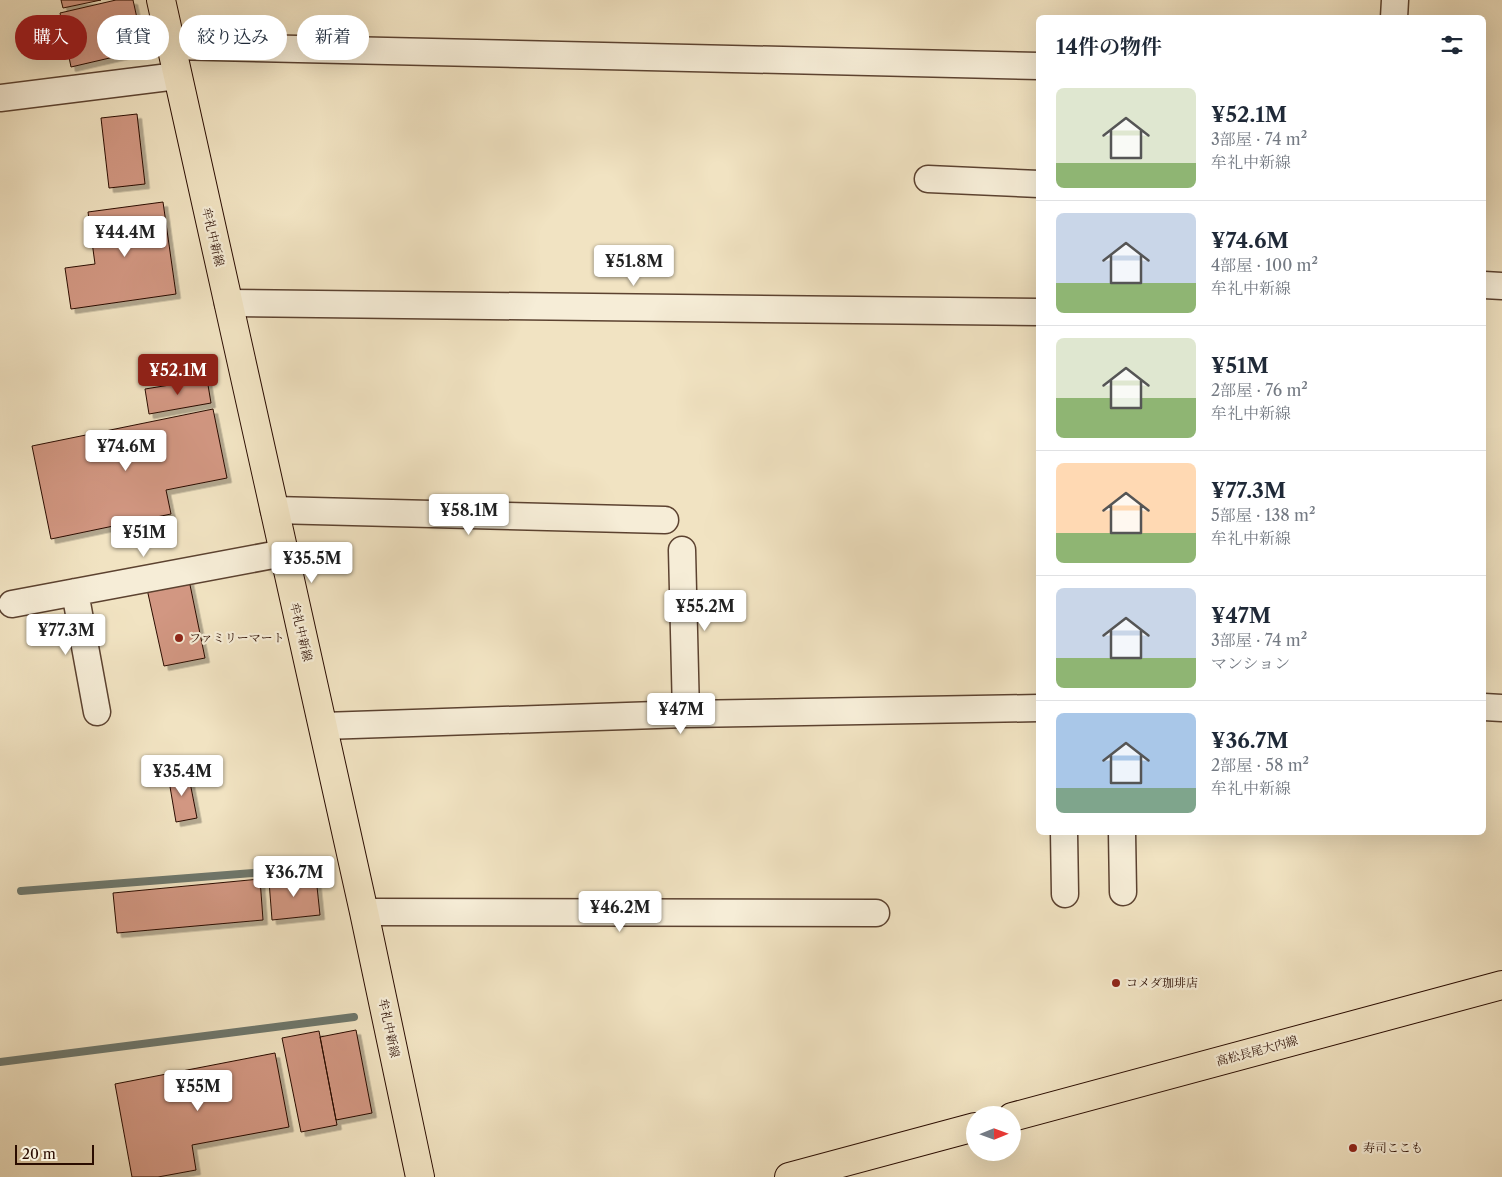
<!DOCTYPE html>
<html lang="ja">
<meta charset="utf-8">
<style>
:root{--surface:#fff;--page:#f2f2f3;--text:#1f2937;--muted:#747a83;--line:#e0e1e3;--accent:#8f2418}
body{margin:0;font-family:"Libre Caslon Text","Noto Serif JP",serif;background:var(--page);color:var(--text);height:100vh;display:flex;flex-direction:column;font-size:19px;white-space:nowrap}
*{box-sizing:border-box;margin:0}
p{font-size:16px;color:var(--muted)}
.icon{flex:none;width:28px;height:28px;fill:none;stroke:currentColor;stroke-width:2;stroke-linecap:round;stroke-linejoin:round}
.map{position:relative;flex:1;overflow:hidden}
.details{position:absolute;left:1036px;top:15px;width:450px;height:820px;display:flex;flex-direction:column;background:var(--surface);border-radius:8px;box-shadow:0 5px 20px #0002}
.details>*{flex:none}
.hud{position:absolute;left:15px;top:15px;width:475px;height:45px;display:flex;gap:10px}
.needle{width:32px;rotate:89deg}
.fabs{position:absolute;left:966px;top:1106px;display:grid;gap:10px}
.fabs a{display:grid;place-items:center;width:55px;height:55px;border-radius:50%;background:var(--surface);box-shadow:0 5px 20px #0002;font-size:25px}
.scale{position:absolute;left:15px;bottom:12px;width:79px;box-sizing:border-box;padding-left:5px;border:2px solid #2a0c00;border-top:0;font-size:14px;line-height:18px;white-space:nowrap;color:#2a0c00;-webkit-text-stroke:4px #f6edd7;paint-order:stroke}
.price{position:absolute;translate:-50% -42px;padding:0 11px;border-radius:5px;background:#fff;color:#222;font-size:16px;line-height:32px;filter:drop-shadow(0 1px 2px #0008)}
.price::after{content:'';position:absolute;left:50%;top:30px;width:15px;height:11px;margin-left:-8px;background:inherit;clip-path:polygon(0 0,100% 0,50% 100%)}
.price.selected{background:var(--accent);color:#fff}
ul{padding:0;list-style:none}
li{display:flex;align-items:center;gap:15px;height:125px;padding:0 20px}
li+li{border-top:1px solid var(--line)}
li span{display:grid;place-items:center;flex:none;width:140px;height:100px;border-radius:8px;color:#555}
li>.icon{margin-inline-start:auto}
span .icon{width:60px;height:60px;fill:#fffc;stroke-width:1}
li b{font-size:21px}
h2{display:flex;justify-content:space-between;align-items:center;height:60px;padding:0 20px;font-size:21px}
.pill{padding:0 18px;border-radius:22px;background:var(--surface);box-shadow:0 5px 20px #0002;font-size:18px;line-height:45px}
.pill.selected{background:var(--accent);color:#fff}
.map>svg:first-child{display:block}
</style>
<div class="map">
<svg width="1502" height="1177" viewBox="0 0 1502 1177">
<defs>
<filter id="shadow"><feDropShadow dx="4.5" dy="4.5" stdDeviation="0" flood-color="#0004"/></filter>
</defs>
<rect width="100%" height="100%" fill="#f1e3c2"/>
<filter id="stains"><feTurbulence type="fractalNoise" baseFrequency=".004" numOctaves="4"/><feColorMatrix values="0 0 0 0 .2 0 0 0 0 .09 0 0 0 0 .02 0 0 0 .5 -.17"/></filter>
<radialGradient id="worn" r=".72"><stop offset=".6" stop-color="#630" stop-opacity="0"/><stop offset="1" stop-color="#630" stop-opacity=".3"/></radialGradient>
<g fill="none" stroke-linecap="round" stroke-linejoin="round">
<path stroke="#6e776c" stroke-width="8" d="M 21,891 L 316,868
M 0,1062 L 354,1017"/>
</g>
<path fill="#d29782" stroke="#2a0c00" filter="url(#shadow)" d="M 61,0 L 101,0 L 63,8 Z
M 116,0 L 133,0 L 144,50 L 71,67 L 60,13 Z
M 137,114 L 145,184 L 109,188 L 101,118 Z
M 163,202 L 176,294 L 71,309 L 65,268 L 95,264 L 88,212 Z
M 207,379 L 211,403 L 149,414 L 145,389 Z
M 213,409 L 227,478 L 166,490 L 171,514 L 51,539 L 32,446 Z
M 189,580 L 205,658 L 164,666 L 147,589 Z
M 188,772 L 197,818 L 176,822 L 168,775 Z
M 316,877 L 320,915 L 272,920 L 269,881 Z
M 260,879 L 263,920 L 117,933 L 113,893 Z
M 356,1030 L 372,1113 L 336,1120 L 320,1037 Z
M 319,1031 L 337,1125 L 301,1132 L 282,1038 Z
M 275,1053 L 289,1127 L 192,1145 L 196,1170 L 158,1177 L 132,1177 L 115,1084 Z"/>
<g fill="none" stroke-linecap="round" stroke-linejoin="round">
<g stroke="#5c4230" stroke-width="29">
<path id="minor" d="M 1394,18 L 1395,0
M 171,46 L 1039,66
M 0,98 L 177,76
M 928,179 L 1039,184
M 1484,285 L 1502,286
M 228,303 L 1039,312
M 274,510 L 665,520
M 682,550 L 686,714
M 75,592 L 97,712
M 12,604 L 284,553
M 1484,707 L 1502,708
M 323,726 L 686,714 L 1039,708
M 1064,832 L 1065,894
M 1122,832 L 1123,892
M 364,912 L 876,913"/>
</g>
<g stroke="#2a0c00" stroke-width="30">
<path id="major" d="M 161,0 L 364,912 L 420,1177
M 1012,1117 L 1502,985
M 789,1177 L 975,1127"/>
</g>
<use href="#minor" stroke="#f6edd7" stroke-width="26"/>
<use href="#major" stroke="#f1e3c2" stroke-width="28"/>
</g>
<g fill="#8f2418" stroke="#f6edd7" stroke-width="2">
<circle cx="179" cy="638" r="5"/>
<circle cx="1116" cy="983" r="5"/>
<circle cx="1353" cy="1148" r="5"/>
</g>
<g text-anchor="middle" stroke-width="4.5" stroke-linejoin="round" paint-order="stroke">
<g font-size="12" fill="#2a0c00" stroke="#f6edd7">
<text transform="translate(213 237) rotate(77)" y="4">牟礼中新線</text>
<text transform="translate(301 632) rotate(77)" y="4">牟礼中新線</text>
<text transform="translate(389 1028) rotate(78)" y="4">牟礼中新線</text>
<text transform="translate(1257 1051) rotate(-15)" y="4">高松長尾大内線</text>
</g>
<g font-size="12" fill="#2a0c00" stroke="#f6edd7" text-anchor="start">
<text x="189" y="642">ファミリーマート</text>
<text x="1126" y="987">コメダ珈琲店</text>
<text x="1363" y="1152">寿司ここも</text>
</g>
</g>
<rect width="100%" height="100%" filter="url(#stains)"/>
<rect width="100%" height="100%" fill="url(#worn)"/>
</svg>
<div class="fabs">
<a><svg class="needle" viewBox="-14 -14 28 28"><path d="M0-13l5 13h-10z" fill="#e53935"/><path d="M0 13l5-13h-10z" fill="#747a83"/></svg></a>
</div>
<div class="scale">20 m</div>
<b class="price" style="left:125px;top:258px">¥44.4M</b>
<b class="price" style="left:634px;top:287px">¥51.8M</b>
<b class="price selected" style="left:178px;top:396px">¥52.1M</b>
<b class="price" style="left:126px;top:472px">¥74.6M</b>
<b class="price" style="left:469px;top:536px">¥58.1M</b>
<b class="price" style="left:144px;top:558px">¥51M</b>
<b class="price" style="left:312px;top:584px">¥35.5M</b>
<b class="price" style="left:705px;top:632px">¥55.2M</b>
<b class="price" style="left:66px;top:656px">¥77.3M</b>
<b class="price" style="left:681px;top:735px">¥47M</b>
<b class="price" style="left:182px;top:797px">¥35.4M</b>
<b class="price" style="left:294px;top:898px">¥36.7M</b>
<b class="price" style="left:620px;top:933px">¥46.2M</b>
<b class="price" style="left:198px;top:1112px">¥55M</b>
<div class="hud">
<a class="pill selected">購入</a>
<a class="pill">賃貸</a>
<a class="pill">絞り込み</a>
<a class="pill">新着</a>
</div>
<section class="details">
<h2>14件の物件<svg class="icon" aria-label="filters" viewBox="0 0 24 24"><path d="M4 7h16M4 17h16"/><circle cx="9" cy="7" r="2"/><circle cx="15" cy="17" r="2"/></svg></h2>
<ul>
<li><span style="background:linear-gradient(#dfe7d0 75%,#8fb573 0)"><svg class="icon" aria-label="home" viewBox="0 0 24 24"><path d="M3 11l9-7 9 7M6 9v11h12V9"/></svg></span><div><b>¥52.1M</b><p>3部屋 · 74 m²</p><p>牟礼中新線</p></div></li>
<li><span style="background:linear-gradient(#c9d6e8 70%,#8fb573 0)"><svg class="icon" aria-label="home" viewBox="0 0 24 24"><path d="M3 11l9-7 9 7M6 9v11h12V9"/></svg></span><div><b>¥74.6M</b><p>4部屋 · 100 m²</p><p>牟礼中新線</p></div></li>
<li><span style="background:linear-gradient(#dfe7d0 60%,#8fb573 0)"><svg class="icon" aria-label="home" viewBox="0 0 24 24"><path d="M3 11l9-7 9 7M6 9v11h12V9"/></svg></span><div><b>¥51M</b><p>2部屋 · 76 m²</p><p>牟礼中新線</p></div></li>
<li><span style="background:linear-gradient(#ffd9b3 70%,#8fb573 0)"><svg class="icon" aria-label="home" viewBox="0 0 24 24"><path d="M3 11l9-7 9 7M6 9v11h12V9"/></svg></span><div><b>¥77.3M</b><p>5部屋 · 138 m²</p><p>牟礼中新線</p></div></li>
<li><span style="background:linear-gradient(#c9d6e8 70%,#8fb573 0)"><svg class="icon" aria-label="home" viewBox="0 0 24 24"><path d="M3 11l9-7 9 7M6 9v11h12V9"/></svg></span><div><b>¥47M</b><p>3部屋 · 74 m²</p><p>マンション</p></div></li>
<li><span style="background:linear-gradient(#a9c7e8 75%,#7fa58c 0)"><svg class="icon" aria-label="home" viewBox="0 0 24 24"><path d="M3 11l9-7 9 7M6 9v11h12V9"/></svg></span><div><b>¥36.7M</b><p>2部屋 · 58 m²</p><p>牟礼中新線</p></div></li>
</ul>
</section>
</div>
